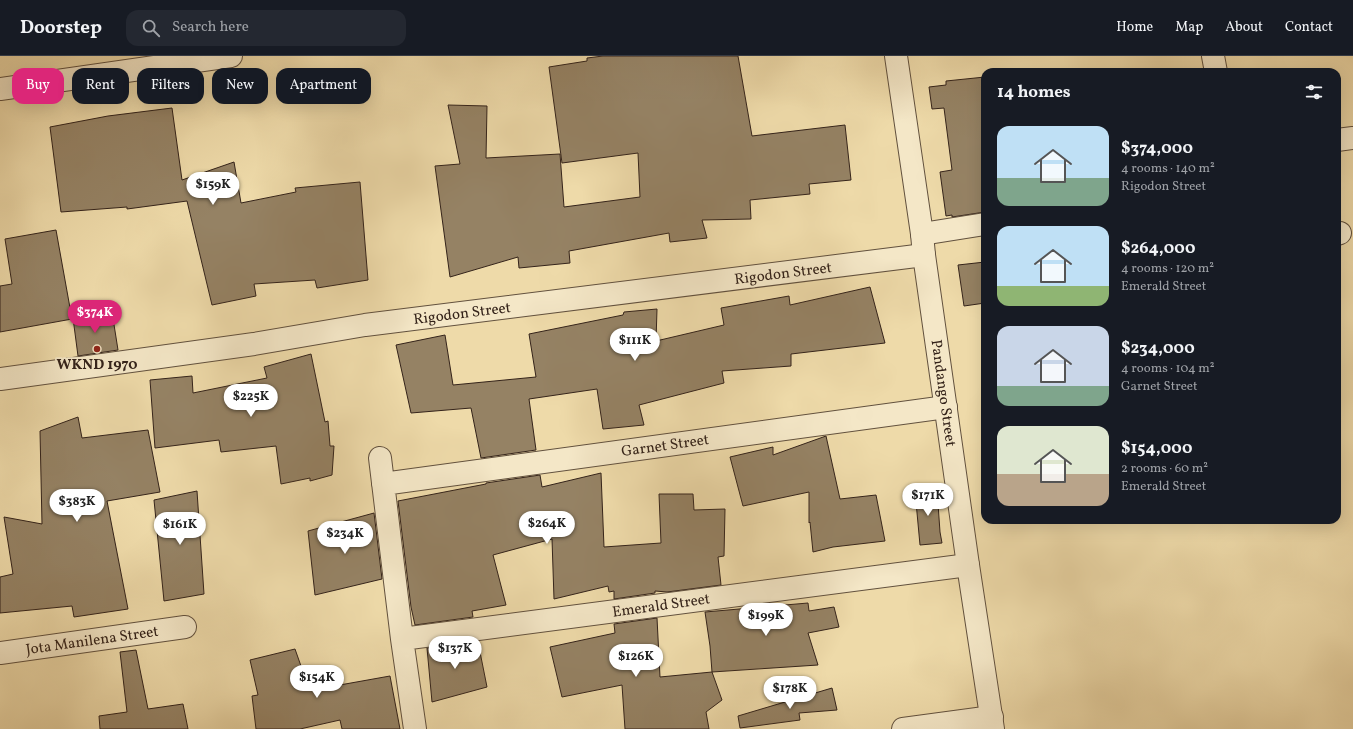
<!DOCTYPE html>
<meta charset="utf-8">
<style>
:root{--surface:#171b24;--page:#242831;--text:#f1f3f6;--muted:#9ea1a6;--line:#363941;--accent:#db2777}
body{margin:0;font-family:Vollkorn,serif;background:var(--page);color:var(--text);height:100vh;display:flex;flex-direction:column;font-size:15px;white-space:nowrap}
*{box-sizing:border-box;margin:0}
p{font-size:13px;color:var(--muted)}
.icon{flex:none;width:22px;height:22px;fill:none;stroke:currentColor;stroke-width:2;stroke-linecap:round;stroke-linejoin:round}
.map{position:relative;flex:1;overflow:hidden}
.drawer{position:absolute;left:981px;top:12px;width:360px;height:456px;display:flex;flex-direction:column;background:var(--surface);border-radius:12px;box-shadow:0 4px 16px #0002}
.drawer>*{flex:none}
.guide{position:absolute;left:12px;top:12px;width:380px;height:36px;display:flex;gap:8px}
.price{position:absolute;translate:-50% -34px;padding:0 9px;border-radius:14px;background:#fff;color:#222;font-size:13px;line-height:26px;filter:drop-shadow(0 1px 2px #0008)}
.price::after{content:'';position:absolute;left:50%;top:24px;width:12px;height:9px;margin-left:-6px;background:inherit;clip-path:polygon(0 0,100% 0,50% 100%)}
.price.on{background:var(--accent);color:#fff}
ul{padding:0;list-style:none}
li{display:flex;align-items:center;gap:12px;height:100px;padding:0 16px}
li span{display:grid;place-items:center;flex:none;width:112px;height:80px;border-radius:12px;color:#555}
li>.icon{margin-inline-start:auto}
span .icon{width:48px;height:48px;fill:#fffc;stroke-width:1}
li b{font-size:17px}
h2{display:flex;justify-content:space-between;align-items:center;height:48px;padding:0 16px;font-size:17px}
.pill{padding:0 14px;border-radius:12px;background:var(--surface);box-shadow:0 4px 16px #0002;font-size:14px;line-height:36px}
.pill.on{background:var(--accent);color:#fff}
header{display:flex;align-items:center;gap:24px;box-sizing:border-box;height:56px;padding:0 20px;background:var(--surface);border-bottom:1px solid var(--line)}
header strong{font-size:19px}
nav{display:flex;gap:22px;margin-inline-start:auto;font-size:14px}
.search{width:280px;height:36px;background:var(--page);display:flex;align-items:center;gap:10px;box-sizing:border-box;padding:0 14px;border-radius:12px;color:var(--muted);font-size:15px}
.map>svg:first-child{display:block}
</style>
<header>
<strong>Doorstep</strong>
<div class="search"><svg class="icon" aria-label="search" viewBox="0 0 24 24"><circle cx="10" cy="10" r="6"/><path d="M15 15l6 6"/></svg>Search here</div>
<nav><a>Home</a><a>Map</a><a>About</a><a>Contact</a></nav>
</header>
<div class="map">
<svg width="1353" height="673" viewBox="0 0 1353 673">
<rect width="100%" height="100%" fill="#eedaa9"/>
<filter id="stains"><feTurbulence type="fractalNoise" baseFrequency=".005" numOctaves="4"/><feColorMatrix values="0 0 0 0 .2 0 0 0 0 .09 0 0 0 0 .02 0 0 0 .5 -.17"/></filter>
<radialGradient id="worn" r=".72"><stop offset=".6" stop-color="#630" stop-opacity="0"/><stop offset="1" stop-color="#630" stop-opacity=".3"/></radialGradient>
<path fill="#958264" stroke="#34231a" d="M 603,0 L 738,0 L 752,80 L 845,69 L 851,124 L 809,128 L 810,138 L 750,144 L 751,163 L 702,164 L 707,182 L 670,186 L 669,177 L 569,195 L 570,207 L 519,212 L 518,201 L 450,221 L 435,110 L 460,108 L 448,49 L 487,50 L 486,102 L 560,98 L 564,151 L 640,141 L 638,97 L 562,107 L 549,11 L 587,5 L 587,2 Z
M 985,21 L 985,156 L 952,161 L 952,159 L 946,160 L 940,116 L 952,114 L 944,52 L 932,53 L 929,31 L 946,29 L 946,25 Z
M 172,52 L 182,124 L 234,106 L 241,147 L 296,136 L 295,132 L 360,126 L 368,224 L 317,232 L 315,224 L 254,228 L 256,240 L 212,249 L 187,145 L 127,153 L 127,151 L 61,156 L 50,71 L 108,60 Z
M 56,174 L 72,263 L 0,276 L 0,230 L 12,228 L 5,183 Z
M 985,206 L 985,247 L 964,250 L 958,209 Z
M 870,231 L 885,287 L 791,298 L 791,310 L 722,315 L 724,327 L 639,349 L 644,369 L 603,373 L 597,333 L 529,343 L 536,394 L 481,402 L 471,352 L 411,357 L 396,289 L 445,279 L 453,329 L 536,321 L 529,278 L 623,259 L 624,256 L 657,253 L 656,285 L 724,269 L 721,252 L 789,240 L 790,249 Z
M 112,256 L 118,294 L 78,300 L 73,262 Z
M 311,298 L 325,366 L 328,365 L 330,390 L 334,390 L 332,419 L 310,425 L 310,422 L 281,428 L 276,390 L 221,396 L 219,384 L 155,392 L 150,324 L 192,320 L 193,337 L 267,322 L 264,311 Z
M 78,361 L 82,382 L 148,374 L 160,436 L 107,445 L 128,553 L 74,561 L 72,550 L 0,557 L 0,521 L 13,518 L 4,461 L 42,468 L 40,375 Z
M 826,380 L 840,443 L 876,439 L 885,485 L 833,491 L 813,496 L 810,466 L 809,467 L 809,436 L 743,450 L 730,401 L 773,391 L 773,399 Z
M 601,417 L 604,491 L 661,487 L 659,438 L 693,438 L 694,454 L 725,453 L 724,500 L 718,501 L 721,529 L 667,536 L 655,535 L 655,537 L 614,543 L 614,535 L 609,536 L 608,530 L 554,543 L 552,483 L 493,499 L 506,549 L 472,555 L 473,561 L 415,569 L 411,551 L 398,445 L 486,428 L 486,427 L 540,419 L 542,431 Z
M 937,433 L 940,476 L 942,487 L 920,489 L 915,435 Z
M 197,435 L 204,538 L 164,545 L 154,444 Z
M 374,457 L 382,523 L 315,539 L 308,475 Z
M 808,547 L 809,555 L 834,551 L 839,571 L 808,577 L 818,609 L 712,616 L 710,590 L 705,556 Z
M 657,562 L 660,621 L 712,616 L 722,644 L 706,656 L 709,673 L 625,673 L 622,629 L 562,641 L 550,591 L 615,577 L 614,568 Z
M 478,586 L 487,631 L 432,646 L 427,592 Z
M 295,593 L 308,630 L 321,627 L 323,632 L 390,620 L 400,673 L 342,673 L 340,664 L 300,673 L 256,673 L 252,640 L 258,639 L 250,604 Z
M 136,594 L 148,653 L 183,648 L 188,673 L 100,673 L 99,660 L 127,656 L 120,596 Z
M 832,632 L 837,654 L 799,657 L 800,664 L 740,672 L 738,660 Z"/>
<g fill="none" stroke-linecap="round" stroke-linejoin="round">
<g stroke="#62513e" stroke-width="24">
<path id="minor" d="M 1213,0 L 1216,16
M 0,33 L 231,0
M 1337,84 L 1353,82
M 922,178 L 985,168
M 1337,178 L 1340,177
M 0,323 L 254,288 L 365,269 L 924,199
M 380,402 L 402,583 L 415,673
M 383,428 L 946,351
M 402,583 L 968,509
M 0,597 L 185,571
M 903,673 L 992,661"/>
</g>
<g stroke="#62513e" stroke-width="24">
<path id="tertiary" d="M 896,0 L 922,178 L 924,199 L 968,509 L 993,673"/>
</g>
<use href="#minor" stroke="#f4e7c7" stroke-width="22"/>
<use href="#tertiary" stroke="#f4e7c7" stroke-width="22"/>
</g>
<circle fill="#8f2418" stroke="#f4e7c7" stroke-width="1.5" cx="97" cy="293" r="4"/>
<g text-anchor="middle" stroke-width="3.5" stroke-linejoin="round" paint-order="stroke">
<g font-size="15" fill="#34231a" stroke="#f4e7c7">
<text transform="translate(783 217) rotate(-7)" y="5">Rigodon Street</text>
<text transform="translate(462 257) rotate(-7)" y="5">Rigodon Street</text>
<text transform="translate(944 337) rotate(82)" y="5">Pandango Street</text>
<text transform="translate(665 389) rotate(-8)" y="5">Garnet Street</text>
<text transform="translate(661 549) rotate(-8)" y="5">Emerald Street</text>
<text transform="translate(92 584) rotate(-8)" y="5">Jota Manilena Street</text>
</g>
<g font-size="15" font-weight="bold" fill="#34231a" stroke="#f4e7c7">
<text x="97" y="313">WKND 1970</text>
</g>
</g>
<rect width="100%" height="100%" filter="url(#stains)"/>
<rect width="100%" height="100%" fill="url(#worn)"/>
</svg>
<b class="price" style="left:213px;top:150px">$159K</b>
<b class="price on" style="left:95px;top:278px">$374K</b>
<b class="price" style="left:635px;top:306px">$111K</b>
<b class="price" style="left:251px;top:362px">$225K</b>
<b class="price" style="left:928px;top:461px">$171K</b>
<b class="price" style="left:77px;top:467px">$383K</b>
<b class="price" style="left:547px;top:489px">$264K</b>
<b class="price" style="left:180px;top:490px">$161K</b>
<b class="price" style="left:345px;top:499px">$234K</b>
<b class="price" style="left:766px;top:581px">$199K</b>
<b class="price" style="left:455px;top:614px">$137K</b>
<b class="price" style="left:636px;top:622px">$126K</b>
<b class="price" style="left:317px;top:643px">$154K</b>
<b class="price" style="left:790px;top:654px">$178K</b>
<div class="guide">
<a class="pill on">Buy</a>
<a class="pill">Rent</a>
<a class="pill">Filters</a>
<a class="pill">New</a>
<a class="pill">Apartment</a>
</div>
<section class="drawer">
<h2>14 homes<svg class="icon" aria-label="filters" viewBox="0 0 24 24"><path d="M4 7h16M4 17h16"/><circle cx="9" cy="7" r="2"/><circle cx="15" cy="17" r="2"/></svg></h2>
<ul>
<li><span style="background:linear-gradient(#bfe0f5 65%,#7fa58c 0)"><svg class="icon" aria-label="home" viewBox="0 0 24 24"><path d="M3 11l9-7 9 7M6 9v11h12V9"/></svg></span><div><b>$374,000</b><p>4 rooms · 140 m²</p><p>Rigodon Street</p></div></li>
<li><span style="background:linear-gradient(#bfe0f5 75%,#8fb573 0)"><svg class="icon" aria-label="home" viewBox="0 0 24 24"><path d="M3 11l9-7 9 7M6 9v11h12V9"/></svg></span><div><b>$264,000</b><p>4 rooms · 120 m²</p><p>Emerald Street</p></div></li>
<li><span style="background:linear-gradient(#c9d6e8 75%,#7fa58c 0)"><svg class="icon" aria-label="home" viewBox="0 0 24 24"><path d="M3 11l9-7 9 7M6 9v11h12V9"/></svg></span><div><b>$234,000</b><p>4 rooms · 104 m²</p><p>Garnet Street</p></div></li>
<li><span style="background:linear-gradient(#dfe7d0 60%,#b9a48a 0)"><svg class="icon" aria-label="home" viewBox="0 0 24 24"><path d="M3 11l9-7 9 7M6 9v11h12V9"/></svg></span><div><b>$154,000</b><p>2 rooms · 60 m²</p><p>Emerald Street</p></div></li>
</ul>
</section>
</div>
